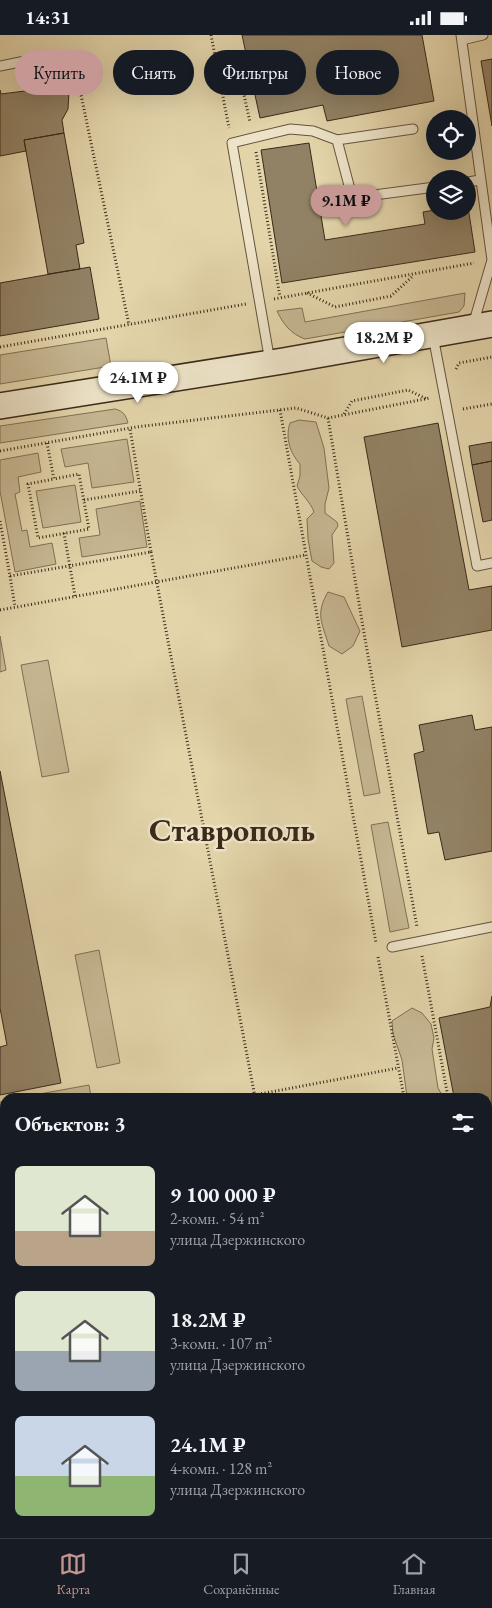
<!DOCTYPE html>
<html lang="ru">
<meta charset="utf-8">
<style>
:root{--surface:#171b24;--page:#20242c;--text:#f1f3f6;--muted:#9ea1a6;--line:#363941;--accent:#c59692}
body{margin:0;font-family:"EB Garamond",serif;background:var(--page);color:var(--text);height:100vh;display:flex;flex-direction:column;font-size:19px;white-space:nowrap}
*{box-sizing:border-box;margin:0}
p{font-size:16px;color:var(--muted)}
.icon{flex:none;width:28px;height:28px;fill:none;stroke:currentColor;stroke-width:2;stroke-linecap:round;stroke-linejoin:round}
.map{position:relative;flex:1;overflow:hidden}
.side{position:absolute;left:0px;top:1058px;width:492px;height:446px;display:flex;flex-direction:column;background:var(--surface);border-radius:15px 15px 0 0;box-shadow:0 5px 20px #0002}
.side>*{flex:none}
.guide{position:absolute;left:15px;top:15px;width:462px;height:45px;display:flex;gap:10px}
.buttons{position:absolute;left:426px;top:75px;display:grid;gap:10px}
.buttons a{display:grid;place-items:center;width:50px;height:50px;border-radius:50%;background:var(--surface);box-shadow:0 5px 20px #0002;font-size:25px}
.price{position:absolute;translate:-50% -42px;padding:0 11px;border-radius:18px;background:#fff;color:#222;font-size:16px;line-height:32px;filter:drop-shadow(0 1px 2px #0008)}
.price::after{content:'';position:absolute;left:50%;top:30px;width:15px;height:11px;margin-left:-8px;background:inherit;clip-path:polygon(0 0,100% 0,50% 100%)}
.price.current{background:var(--accent);color:#111}
ul{padding:0;list-style:none}
li{display:flex;align-items:center;gap:15px;height:125px;padding:0 15px}
li span{display:grid;place-items:center;flex:none;width:140px;height:100px;border-radius:8px;color:#555}
li>.icon{margin-inline-start:auto}
span .icon{width:60px;height:60px;fill:#fffc;stroke-width:1}
li b{font-size:21px}
h2{display:flex;justify-content:space-between;align-items:center;height:60px;padding:0 15px;font-size:21px}
.tag{padding:0 18px;border-radius:22px;background:var(--surface);box-shadow:0 5px 20px #0002;font-size:18px;line-height:45px}
.tag.current{background:var(--accent);color:#111}
.status{display:flex;justify-content:space-between;align-items:center;height:35px;padding:0 25px;background:var(--surface);direction:ltr}
.status svg{height:14px;fill:currentColor}
.tab-bar{display:flex;justify-content:space-around;align-items:center;height:70px;border-top:1px solid var(--line);background:var(--surface);font-size:14px;color:var(--muted)}
.tab-bar a{display:grid;justify-items:center;gap:2px}
.tab-bar .current{color:var(--accent)}
.map>svg:first-child{display:block}
</style>
<div class="status"><b>14:31</b><svg viewBox="0 0 49 12"><path d="M0 12V9h3v3zM5 12V6h3v6zM10 12V3h3v9zM15 12V0h3v12zM26 1h20v11H26zM47 4h2v5h-2z"/></svg></div>
<div class="map">
<svg width="492" height="1503" viewBox="0 0 492 1503">
<rect width="100%" height="100%" fill="#e3d4aa"/>
<filter id="stains"><feTurbulence type="fractalNoise" baseFrequency=".004" numOctaves="4"/><feColorMatrix values="0 0 0 0 .2 0 0 0 0 .09 0 0 0 0 .02 0 0 0 .5 -.17"/></filter>
<radialGradient id="worn" r=".72"><stop offset=".6" stop-color="#630" stop-opacity="0"/><stop offset="1" stop-color="#630" stop-opacity=".3"/></radialGradient>
<path fill="#c6b792" stroke="#807056" d="M 465,258 L 464,271 L 459,277 L 305,304 C 291,299 283,289 277,276 L 302,273 L 305,287 Z
M 106,303 L 111,331 L 0,349 L 0,320 Z
M 115,374 C 123,376 126,380 128,388 L 0,408 L 0,391 Z
M 299,385 L 316,387 L 324,413 L 329,453 L 325,469 L 325,478 L 337,487 L 338,491 L 332,500 L 334,528 L 329,534 L 321,532 L 312,526 L 308,504 L 307,484 L 314,477 C 310,466 302,461 297,451 L 300,441 L 300,429 C 290,418 285,403 290,388 Z
M 127,404 L 134,447 L 92,453 L 88,428 L 65,432 L 61,414 Z
M 38,418 L 41,437 L 18,442 L 20,457 L 15,459 L 22,496 L 27,495 L 30,512 L 52,508 L 56,529 L 15,537 L 0,456 L 0,425 Z
M 75,450 L 81,487 L 43,493 L 36,456 Z
M 140,466 L 147,512 L 82,522 L 79,503 L 100,500 L 96,474 Z
M 328,557 L 344,562 L 360,596 L 353,611 L 342,619 L 329,611 C 322,588 315,579 328,557 Z
M 0,601 L 6,635 L 0,637 Z
M 48,625 L 69,737 L 42,742 L 21,630 Z
M 362,661 L 380,758 L 364,761 L 346,664 Z
M 388,787 L 409,893 L 390,897 L 371,790 Z
M 99,915 L 120,1028 L 97,1033 L 75,920 Z
M 412,973 L 422,978 L 431,989 L 434,1003 L 432,1014 L 438,1053 L 443,1062 L 407,1062 L 402,1025 L 393,999 L 392,986 Z
M 89,1050 L 91,1062 L 23,1062 Z
M 5,1066 L 5,1303 L 0,1304 L 0,1067 Z
M 5,1346 L 5,1377 L 0,1378 L 0,1347 Z
M 392,1499 L 425,1499 L 426,1503 L 393,1503 Z
M 435,1499 L 469,1499 L 469,1503 L 436,1503 Z"/>
<path fill="#928265" stroke="#3a2a1a" d="M 242,0 L 422,0 L 434,66 L 327,86 L 323,70 L 260,83 Z
M 492,24 L 492,91 L 481,26 Z
M 41,40 L 60,43 L 69,56 L 68,74 L 62,85 L 64,98 L 24,105 L 26,116 L 0,121 L 0,55 L 1,59 L 25,56 L 27,46 Z
M 64,98 L 84,208 L 76,210 L 80,234 L 48,239 L 24,105 Z
M 309,108 L 325,205 L 425,189 L 423,177 L 435,175 L 468,176 L 468,172 L 475,217 L 282,248 L 261,115 Z
M 90,232 L 99,284 L 0,301 L 0,248 Z
M 438,388 L 469,555 L 492,551 L 492,595 L 402,612 L 364,402 Z
M 492,407 L 492,426 L 472,430 L 469,411 Z
M 492,426 L 492,485 L 483,487 L 472,430 Z
M 472,680 L 475,695 L 492,692 L 492,816 L 445,825 L 439,797 L 428,799 L 414,719 L 424,716 L 419,690 Z
M 0,736 L 61,1048 L 0,1060 L 0,1012 L 7,1010 L 0,973 Z
M 492,961 L 492,1272 L 488,1247 L 488,1062 L 454,1062 L 439,983 L 490,972 Z
M 5,1396 L 5,1499 L 70,1499 L 70,1503 L 4,1503 L 0,1482 L 0,1397 Z
M 140,1499 L 190,1499 L 191,1503 L 140,1503 Z
M 296,1499 L 346,1499 L 346,1503 L 296,1503 Z"/>
<g fill="none" stroke-linecap="round" stroke-linejoin="round">
<g stroke="#64543e" stroke-width="11">
<path id="service" d="M 461,0 L 492,225 L 473,290
M 462,5 L 483,0
M 0,31 L 25,26
M 337,105 L 413,94
M 468,147 L 480,145
M 433,301 L 477,531 L 492,528
M 270,327 L 232,108 L 290,94 L 313,96 L 337,105 L 351,158 L 359,162 L 435,152
M 392,912 L 492,892"/>
</g>
<g stroke="#64543e" stroke-width="20">
<path id="minor" d="M 0,1322 L 5,1321
M 485,1499 L 485,1503"/>
</g>
<g stroke="#3a2a1a" stroke-width="28">
<path id="secondary" d="M 0,371 L 283,326 L 492,289"/>
</g>
<path stroke="#3a2a1a" stroke-width="3" stroke-dasharray="1 2.5" stroke-linecap="butt" d="M 211,0 L 229,93
M 40,23 L 48,22 L 75,31 L 129,290
M 236,23 L 250,87
M 217,27 L 241,22
M 256,117 L 280,262
M 307,258 L 335,272 L 391,261 L 413,241
M 274,264 L 474,228
M 0,312 L 246,269
M 456,334 L 459,328 L 492,322
M 463,374 L 492,369
M 280,375 L 376,908
M 344,379 L 352,366 L 408,355 L 427,364
M 328,383 L 365,604 L 417,892
M 47,408 L 54,444 L 79,439 L 89,494 L 38,503 L 28,449 L 54,444
M 0,416 L 136,392 L 296,373 L 328,383 L 430,363
M 84,465 L 140,456
M 0,486 L 10,541 L 151,517 L 130,394
M 64,498 L 75,561
M 151,517 L 255,1062
M 10,541 L 15,572
M 0,575 L 306,520
M 422,921 L 448,1062
M 378,922 L 404,1062
M 244,1062 L 398,1033
M 0,1110 L 5,1109
M 0,1277 L 5,1275
M 488,1282 L 492,1306
M 0,1391 L 5,1390
M 362,1499 L 363,1503"/>
<use href="#service" stroke="#ede3c8" stroke-width="9"/>
<use href="#minor" stroke="#ede3c8" stroke-width="18"/>
<use href="#secondary" stroke="#ede3c8" stroke-width="25"/>
</g>
<g text-anchor="middle" stroke-width="5" stroke-linejoin="round" paint-order="stroke">
<g font-size="32" font-weight="bold" fill="#3a2a1a" stroke="#ede3c8">
<text x="232" y="806">Ставрополь</text>
</g>
</g>
<rect width="100%" height="100%" filter="url(#stains)"/>
<rect width="100%" height="100%" fill="url(#worn)"/>
</svg>
<div class="buttons">
<a><svg class="icon" aria-label="locate" viewBox="0 0 24 24"><circle cx="12" cy="12" r="6"/><path d="M12 2v4M12 18v4M2 12h4M18 12h4"/></svg></a>
<a><svg class="icon" aria-label="layers" viewBox="0 0 24 24"><path d="M12 4l9 5-9 5-9-5zM3 14l9 5 9-5"/></svg></a>
</div>
<b class="price current" style="left:346px;top:192px">9.1M ₽</b>
<b class="price" style="left:384px;top:329px">18.2M ₽</b>
<b class="price" style="left:138px;top:369px">24.1M ₽</b>
<div class="guide">
<a class="tag current">Купить</a>
<a class="tag">Снять</a>
<a class="tag">Фильтры</a>
<a class="tag">Новое</a>
</div>
<section class="side">
<h2>Объектов: 3<svg class="icon" aria-label="filters" viewBox="0 0 24 24"><path d="M4 7h16M4 17h16"/><circle cx="9" cy="7" r="2"/><circle cx="15" cy="17" r="2"/></svg></h2>
<ul>
<li><span style="background:linear-gradient(#dfe7d0 65%,#b9a48a 0)"><svg class="icon" aria-label="home" viewBox="0 0 24 24"><path d="M3 11l9-7 9 7M6 9v11h12V9"/></svg></span><div><b>9 100 000 ₽</b><p>2-комн. · 54 m²</p><p>улица Дзержинского</p></div></li>
<li><span style="background:linear-gradient(#dfe7d0 60%,#9aa5b1 0)"><svg class="icon" aria-label="home" viewBox="0 0 24 24"><path d="M3 11l9-7 9 7M6 9v11h12V9"/></svg></span><div><b>18.2M ₽</b><p>3-комн. · 107 m²</p><p>улица Дзержинского</p></div></li>
<li><span style="background:linear-gradient(#c9d6e8 60%,#8fb573 0)"><svg class="icon" aria-label="home" viewBox="0 0 24 24"><path d="M3 11l9-7 9 7M6 9v11h12V9"/></svg></span><div><b>24.1M ₽</b><p>4-комн. · 128 m²</p><p>улица Дзержинского</p></div></li>
</ul>
</section>
</div>
<nav class="tab-bar">
<a class="current"><svg class="icon" aria-label="map" viewBox="0 0 24 24"><path d="M3 6l6-2 6 2 6-2v14l-6 2-6-2-6 2zM9 4v14M15 6v14"/></svg>Карта</a>
<a><svg class="icon" aria-label="saved" viewBox="0 0 24 24"><path d="M7 4h10v16l-5-4-5 4z"/></svg>Сохранённые</a>
<a><svg class="icon" aria-label="home" viewBox="0 0 24 24"><path d="M3 11l9-7 9 7M6 9v11h12V9"/></svg>Главная</a>
</nav>
